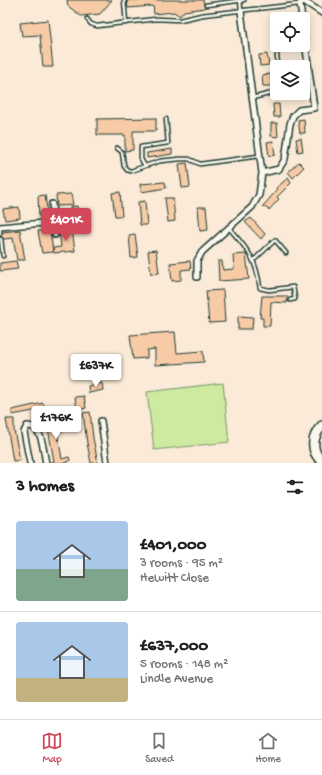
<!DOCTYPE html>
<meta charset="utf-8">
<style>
:root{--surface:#fff;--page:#f2f2f2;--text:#202124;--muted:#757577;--line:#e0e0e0;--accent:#d1495b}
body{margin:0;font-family:"Gochi Hand",sans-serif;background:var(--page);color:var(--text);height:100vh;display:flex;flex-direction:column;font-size:15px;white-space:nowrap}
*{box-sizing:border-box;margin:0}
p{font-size:13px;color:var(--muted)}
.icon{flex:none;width:22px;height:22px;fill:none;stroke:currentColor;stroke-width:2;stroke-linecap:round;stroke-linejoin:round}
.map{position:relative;height:463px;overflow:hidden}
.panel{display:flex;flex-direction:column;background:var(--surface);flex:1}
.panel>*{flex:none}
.controls{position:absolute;left:270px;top:12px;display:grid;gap:8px}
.controls a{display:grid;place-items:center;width:40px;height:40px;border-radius:4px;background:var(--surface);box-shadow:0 2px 10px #0003;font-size:20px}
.price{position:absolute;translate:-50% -34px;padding:0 9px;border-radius:4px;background:#fff;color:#222;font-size:13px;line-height:26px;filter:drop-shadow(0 1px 2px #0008)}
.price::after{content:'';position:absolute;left:50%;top:24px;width:12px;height:9px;margin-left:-6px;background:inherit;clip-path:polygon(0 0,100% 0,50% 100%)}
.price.on{background:var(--accent);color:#fff}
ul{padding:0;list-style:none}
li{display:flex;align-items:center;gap:12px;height:100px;padding:0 16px}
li+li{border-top:1px solid var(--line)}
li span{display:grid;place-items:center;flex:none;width:112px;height:80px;border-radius:4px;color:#555}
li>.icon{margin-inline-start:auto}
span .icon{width:48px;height:48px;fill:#fffc;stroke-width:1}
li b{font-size:17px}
h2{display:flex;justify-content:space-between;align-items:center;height:48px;padding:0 16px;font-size:17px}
.menu{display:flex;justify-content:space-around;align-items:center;height:56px;border-top:1px solid var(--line);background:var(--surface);font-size:11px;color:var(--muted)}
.menu a{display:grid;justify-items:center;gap:2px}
.menu .on{color:var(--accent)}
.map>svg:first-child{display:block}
</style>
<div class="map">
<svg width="322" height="463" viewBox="0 0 322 463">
<rect width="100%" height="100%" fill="#faead7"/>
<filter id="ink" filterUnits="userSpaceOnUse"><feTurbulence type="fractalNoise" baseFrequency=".025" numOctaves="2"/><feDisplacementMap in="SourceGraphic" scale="8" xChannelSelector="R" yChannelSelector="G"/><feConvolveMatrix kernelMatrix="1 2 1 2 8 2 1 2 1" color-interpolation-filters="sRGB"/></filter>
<g filter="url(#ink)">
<path fill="#ceeaa0" stroke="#76946a" d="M 223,383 L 229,442 L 154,450 L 147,392 Z"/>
<path fill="#f8cba7" stroke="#1f3d34" d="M 67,0 L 112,0 L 100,14 L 81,16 L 68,6 Z
M 127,0 L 203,0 L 205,8 L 184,11 L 180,16 L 174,12 L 154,14 L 153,6 L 128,8 Z
M 48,20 L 53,67 L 43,67 L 40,35 L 22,36 L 20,23 Z
M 267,54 L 269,65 L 260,66 L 259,55 Z
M 270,74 L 272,86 L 263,86 L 262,75 Z
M 273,104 L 279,104 L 280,117 L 274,117 Z
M 156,118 L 156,131 L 133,131 L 133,150 L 125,151 L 125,135 L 97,135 L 97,119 Z
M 304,119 L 305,133 L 300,133 L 298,120 Z
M 271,123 L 277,123 L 278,137 L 271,136 Z
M 301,138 L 303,151 L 298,152 L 296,139 Z
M 273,141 L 275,155 L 269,156 L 267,142 Z
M 172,149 L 172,154 L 147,158 L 147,153 Z
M 299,162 L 304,167 L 293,178 L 288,172 Z
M 187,163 L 190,187 L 182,188 L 179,164 Z
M 288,178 L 291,183 L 277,197 L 279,199 L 269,210 L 263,206 L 277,190 L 276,188 Z
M 165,182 L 166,188 L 141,192 L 140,184 Z
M 120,192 L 122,216 L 115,216 L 112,193 Z
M 71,194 L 73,205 L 57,206 L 56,195 Z
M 45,195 L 48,216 L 39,217 L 38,196 Z
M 165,198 L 173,198 L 175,221 L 168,222 Z
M 145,201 L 147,225 L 140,225 L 138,202 Z
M 77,206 L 79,226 L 71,228 L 70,207 Z
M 19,207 L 20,218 L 5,220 L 3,209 Z
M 198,207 L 206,207 L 208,230 L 200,231 Z
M 251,218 L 265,234 L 261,239 L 245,222 Z
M 72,229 L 75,251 L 54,253 L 53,248 L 61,247 L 59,230 Z
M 20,230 L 25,260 L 17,260 L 13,238 L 4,239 L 0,236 L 3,232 Z
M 50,230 L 53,252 L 42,253 L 38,231 Z
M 135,234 L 138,257 L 131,258 L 129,235 Z
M 156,250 L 159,273 L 151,274 L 148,251 Z
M 246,254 L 249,279 L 219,281 L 218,261 L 222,261 L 223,270 L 234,269 L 233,255 Z
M 16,261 L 18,269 L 0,271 L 0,263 Z
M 190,261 L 191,269 L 181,270 L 181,280 L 172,281 L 170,263 Z
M 223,290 L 225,322 L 209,323 L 206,291 Z
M 262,296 L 287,296 L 287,303 L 271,302 L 270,326 L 263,326 L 263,318 L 260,318 Z
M 238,316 L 253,317 L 252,329 L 238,329 Z
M 175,332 L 177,353 L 203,351 L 204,362 L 155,365 L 155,349 L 147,350 L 147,358 L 133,359 L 130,335 Z
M 102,383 L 103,390 L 89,393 L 88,386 Z
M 84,396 L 86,408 L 77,410 L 75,397 Z
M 43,403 L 44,409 L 12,415 L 12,410 Z
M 90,412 L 93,438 L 98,463 L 91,463 L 87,443 L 83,413 Z
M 55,415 L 57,426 L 63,425 L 64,431 L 57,431 L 62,459 L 69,457 L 70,461 L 64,463 L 50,463 L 54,461 L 46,417 Z
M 6,419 L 14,419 L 14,430 L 20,460 L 13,461 Z"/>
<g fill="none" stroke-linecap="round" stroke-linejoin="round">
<g stroke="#1f3d34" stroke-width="5.5">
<path id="lane" d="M 124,0 L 126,23
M 240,0 L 241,10
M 206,5 L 244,0
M 87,19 L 91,24 L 97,26 L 156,19 L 180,20 L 202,15 L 299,4
M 277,55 L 278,67
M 252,98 L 277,92
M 166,119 L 168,143 L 141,147 L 141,159 L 145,166 L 160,161 L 180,159 L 189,159 L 200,164 L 259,156
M 117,148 L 122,152 L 124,166 L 127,170 L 131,171 L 145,166
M 229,228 C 248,250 256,258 260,288 L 269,290 L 293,287 L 295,299 L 290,300
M 0,230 L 0,233
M 1,239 L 3,256
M 254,260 L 275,240 L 286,253"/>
</g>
<g stroke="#1f3d34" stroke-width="8">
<path id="street" d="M 302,0 L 322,13
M 302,19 L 300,4 L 302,1
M 262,173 L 279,169 L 285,159 L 290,124 L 293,116 L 299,110 L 314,108 L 303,27
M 52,204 L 55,235
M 0,227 L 54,222
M 197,277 L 197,261 L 202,252 L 252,207 L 259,195 L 262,173 L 241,11
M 101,421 L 107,463
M 30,463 L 24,432 L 27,426 C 43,425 43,451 46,463"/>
</g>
<g stroke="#1f3d34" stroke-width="12">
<path id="highway" d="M 322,426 C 312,436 310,451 322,461"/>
</g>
<use href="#lane" stroke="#fbf7ec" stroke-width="2.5"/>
<use href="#street" stroke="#fbf7ec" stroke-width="5"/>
<use href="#highway" stroke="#fbf7ec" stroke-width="9"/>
</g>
</g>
</svg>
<div class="controls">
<a><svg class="icon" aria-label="locate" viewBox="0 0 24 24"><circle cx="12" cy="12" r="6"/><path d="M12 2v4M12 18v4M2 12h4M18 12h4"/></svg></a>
<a><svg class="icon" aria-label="layers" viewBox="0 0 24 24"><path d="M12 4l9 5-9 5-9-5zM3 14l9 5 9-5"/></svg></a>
</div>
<b class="price on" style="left:66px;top:242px">£401K</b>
<b class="price" style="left:96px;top:388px">£637K</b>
<b class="price" style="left:56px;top:440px">£176K</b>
</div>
<section class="panel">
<h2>3 homes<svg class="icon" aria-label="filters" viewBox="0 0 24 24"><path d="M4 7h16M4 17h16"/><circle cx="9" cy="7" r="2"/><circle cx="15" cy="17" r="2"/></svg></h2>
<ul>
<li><span style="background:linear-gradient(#a9c7e8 60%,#7fa58c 0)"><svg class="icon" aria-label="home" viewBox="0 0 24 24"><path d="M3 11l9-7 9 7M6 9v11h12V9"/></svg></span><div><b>£401,000</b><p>3 rooms · 95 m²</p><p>Hewitt Close</p></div></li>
<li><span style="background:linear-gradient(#a9c7e8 70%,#c2b280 0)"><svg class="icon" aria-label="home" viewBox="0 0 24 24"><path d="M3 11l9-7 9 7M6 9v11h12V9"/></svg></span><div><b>£637,000</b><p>5 rooms · 148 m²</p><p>Lindle Avenue</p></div></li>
</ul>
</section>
<nav class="menu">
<a class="on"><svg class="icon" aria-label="map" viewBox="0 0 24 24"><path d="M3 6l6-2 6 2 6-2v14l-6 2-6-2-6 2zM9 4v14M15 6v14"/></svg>Map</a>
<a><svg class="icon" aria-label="saved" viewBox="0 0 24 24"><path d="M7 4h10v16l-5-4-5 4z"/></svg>Saved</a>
<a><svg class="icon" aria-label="home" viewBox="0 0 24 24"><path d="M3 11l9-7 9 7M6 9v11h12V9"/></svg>Home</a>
</nav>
